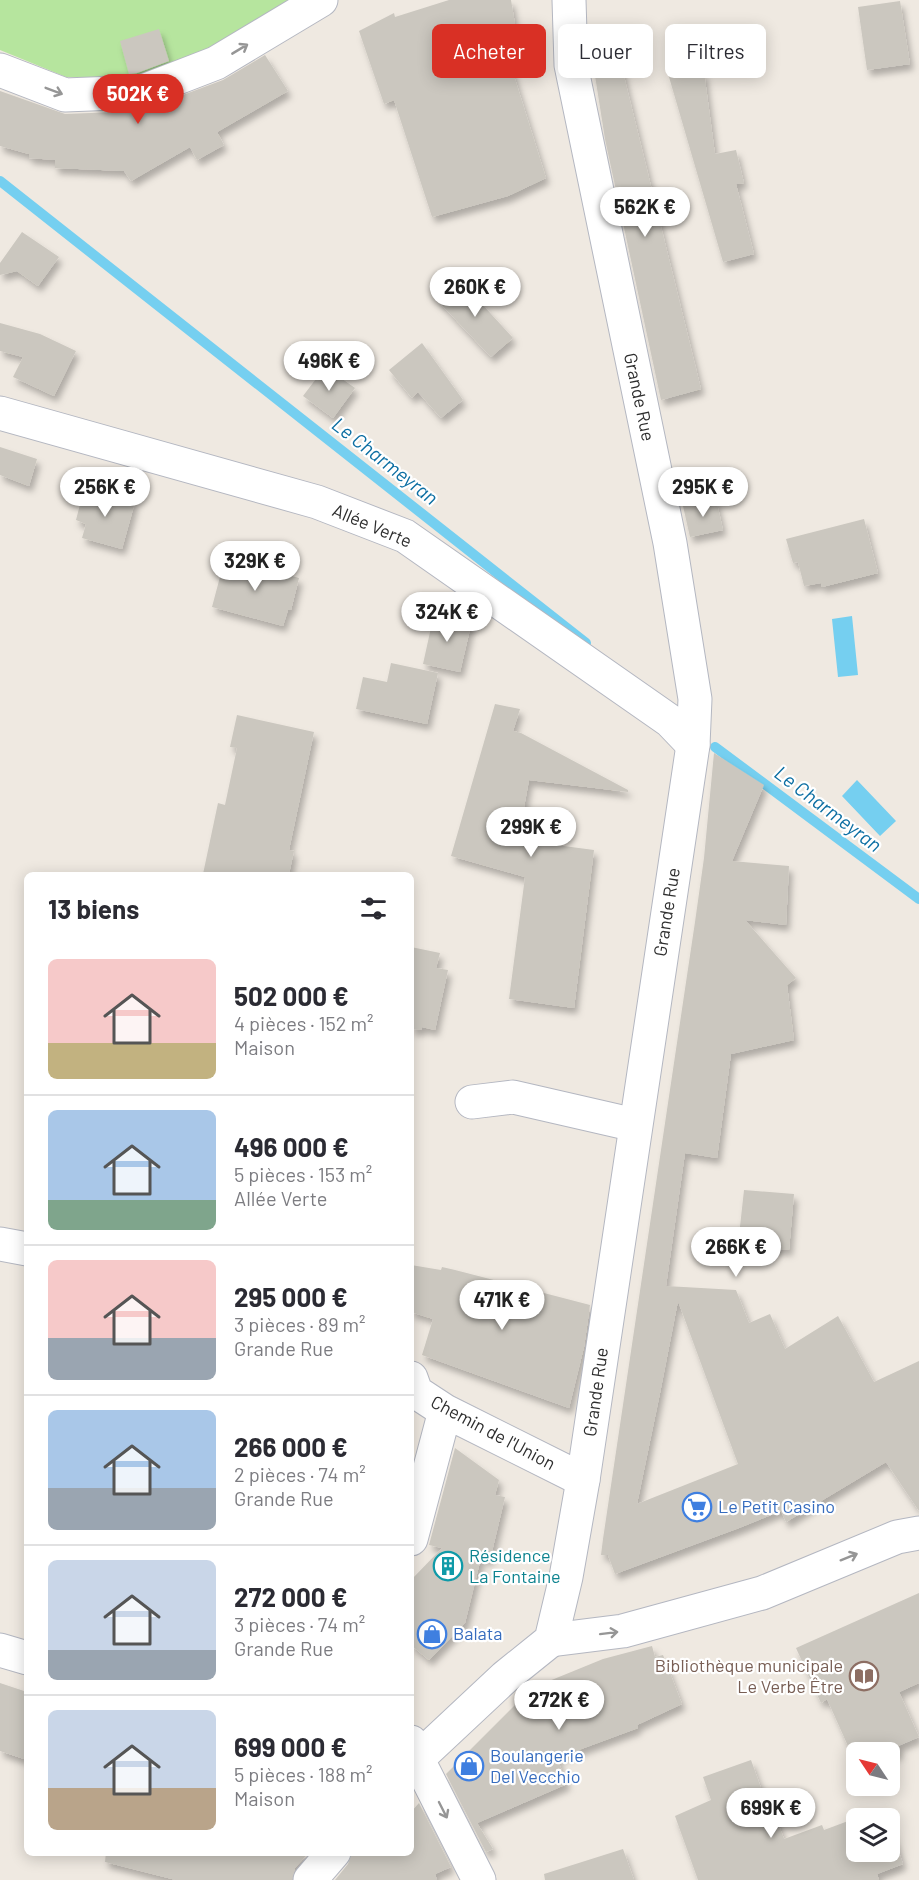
<!DOCTYPE html>
<html lang="fr">
<meta charset="utf-8">
<style>
:root{--surface:#fff;--page:#f7f7f7;--text:#2b2b33;--muted:#7c7c81;--line:#e1e1e2;--accent:#d93025}
body{margin:0;font-family:Barlow,sans-serif;background:var(--page);color:var(--text);height:100vh;display:flex;flex-direction:column;font-size:22px;white-space:nowrap}
*{box-sizing:border-box;margin:0}
p{font-size:20px;color:var(--muted)}
.icon{flex:none;width:33px;height:33px;fill:none;stroke:currentColor;stroke-width:2;stroke-linecap:round;stroke-linejoin:round}
.map{position:relative;flex:1;overflow:hidden}
.panel{position:absolute;left:24px;top:872px;width:390px;height:984px;display:flex;flex-direction:column;background:var(--surface);border-radius:9px;box-shadow:0 3px 15px #0003}
.panel>*{flex:none}
.hud{position:absolute;left:432px;top:24px;width:396px;height:54px;display:flex;gap:12px}
.needle{width:39px;rotate:305deg}
.tools{position:absolute;left:846px;top:1742px;display:grid;gap:12px}
.tools a{display:grid;place-items:center;width:54px;height:54px;border-radius:9px;background:var(--surface);box-shadow:0 3px 15px #0003;font-size:30px}
.price{position:absolute;translate:-50% -51px;padding:0 14px;border-radius:21px;background:#fff;color:#222;font-size:20px;line-height:39px;filter:drop-shadow(0 2px 3px #0008)}
.price::after{content:'';position:absolute;left:50%;top:36px;width:18px;height:14px;margin-left:-9px;background:inherit;clip-path:polygon(0 0,100% 0,50% 100%)}
.price.on{background:var(--accent);color:#fff}
ul{padding:0;list-style:none}
li{display:flex;align-items:center;gap:18px;height:150px;padding:0 24px}
li+li{border-top:2px solid var(--line)}
li span{display:grid;place-items:center;flex:none;width:168px;height:120px;border-radius:9px;color:#555}
li>.icon{margin-inline-start:auto}
span .icon{width:72px;height:72px;fill:#fffc;stroke-width:1}
li b{font-size:26px}
h2{display:flex;justify-content:space-between;align-items:center;height:72px;padding:0 24px;font-size:26px}
.tag{padding:0 21px;border-radius:9px;background:var(--surface);box-shadow:0 3px 15px #0003;font-size:21px;line-height:54px}
.tag.on{background:var(--accent);color:#fff}
.map>svg:first-child{display:block}
</style>
<div class="map">
<svg width="919" height="1880" viewBox="0 0 919 1880">
<defs>
<filter id="shadow"><feDropShadow dx="3.5" dy="6" stdDeviation="3" flood-color="#0004"/></filter>
</defs>
<rect width="100%" height="100%" fill="#efe9e1"/>
<path fill="#b6e59e" d="M 0,0 L 297,0 L 219,44 L 132,79 L 66,77 L 0,50 Z"/>
<path fill="#75cff0" d="M 852,616 L 858,675 L 838,677 L 832,619 Z
M 857,780 L 896,821 L 880,836 L 842,796 Z"/>
<g fill="none" stroke-linecap="round" stroke-linejoin="round">
<path stroke="#75cff0" stroke-width="10" d="M 0,181 L 586,643
M 715,747 L 919,899"/>
</g>
<path fill="#cbc7bf" fill-rule="evenodd" filter="url(#shadow)" d="M 449,0 L 511,0 L 521,60 L 510,63 L 546,178 L 508,196 L 432,217 L 394,100 L 384,104 L 359,31 L 394,13 L 395,17 Z
M 900,1 L 910,64 L 867,70 L 858,7 Z
M 159,29 L 169,61 L 137,73 L 129,74 L 120,41 Z
M 265,55 L 288,91 L 217,132 L 224,145 L 197,160 L 190,147 L 131,181 L 124,171 L 55,168 L 55,160 L 29,158 L 29,154 L 0,146 L 0,91 L 65,114 L 140,111 L 223,80 Z
M 620,60 L 701,389 L 661,400 L 605,139 L 593,63 Z
M 704,72 L 715,154 L 736,150 L 744,183 L 736,184 L 754,254 L 723,262 L 669,77 Z
M 22,232 L 59,257 L 38,286 L 17,271 L 0,275 L 0,263 Z
M 459,279 L 513,338 L 491,357 L 437,300 Z
M 0,323 L 40,334 L 76,351 L 54,396 L 13,377 L 23,357 L 0,351 Z
M 422,343 L 463,400 L 441,418 L 418,392 L 412,398 L 389,370 Z
M 325,367 L 355,388 L 333,418 L 303,396 Z
M 0,447 L 37,459 L 29,486 L 0,475 Z
M 84,489 L 135,502 L 122,549 L 82,538 L 86,524 L 76,520 Z
M 716,499 L 723,530 L 690,537 L 683,506 Z
M 864,519 L 878,573 L 822,587 L 821,583 L 804,586 L 798,562 L 793,563 L 786,539 Z
M 225,558 L 299,578 L 291,610 L 288,610 L 283,626 L 212,607 Z
M 434,614 L 472,621 L 460,672 L 423,664 Z
M 391,663 L 438,673 L 427,724 L 356,709 L 363,677 L 387,682 Z
M 495,704 L 520,709 L 513,731 L 521,733 L 628,790 L 628,792 L 529,780 L 518,840 L 594,850 L 574,1008 L 509,999 L 525,877 L 451,856 Z
M 237,715 L 314,732 L 289,850 L 294,851 L 289,874 L 203,874 L 218,803 L 225,805 L 237,748 L 230,747 Z
M 714,753 L 764,785 L 732,861 L 789,866 L 786,925 L 745,920 L 796,978 L 787,985 L 794,1040 L 731,1054 L 717,1158 L 685,1153 L 666,1286 L 736,1290 L 749,1323 L 770,1314 L 785,1349 L 838,1316 L 874,1382 L 919,1361 L 919,1511 L 886,1462 L 786,1522 L 781,1511 L 739,1528 L 615,1574 L 608,1555 L 601,1555 L 603,1539 L 695,922 L 704,858 ZM 678,1301 L 738,1464 L 637,1504 L 660,1393 Z
M 411,947 L 440,953 L 436,968 L 448,970 L 435,1030 L 422,1027 L 421,1030 L 411,1029 Z
M 744,1190 L 794,1194 L 789,1250 L 738,1245 Z
M 411,1265 L 441,1270 L 442,1267 L 455,1270 L 590,1305 L 584,1347 L 569,1408 L 422,1355 L 433,1319 L 411,1312 Z
M 455,1448 L 499,1480 L 495,1495 L 505,1497 L 490,1560 L 481,1558 L 465,1623 L 429,1660 L 411,1645 L 411,1580 L 442,1548 L 429,1545 Z
M 919,1593 L 919,1683 L 899,1692 L 919,1737 L 898,1746 L 900,1752 L 890,1757 L 890,1752 L 856,1752 L 856,1764 L 827,1699 L 821,1703 L 796,1648 Z
M 652,1646 L 655,1657 L 663,1655 L 682,1704 L 637,1725 L 638,1728 L 557,1758 L 567,1784 L 477,1823 L 493,1849 L 486,1852 L 446,1774 L 532,1688 L 603,1659 Z
M 0,1683 L 27,1692 L 27,1760 L 0,1751 Z
M 751,1760 L 766,1802 L 770,1801 L 784,1839 L 822,1825 L 824,1830 L 883,1808 L 887,1818 L 856,1818 L 856,1851 L 890,1851 L 890,1825 L 903,1864 L 877,1874 L 879,1880 L 698,1880 L 675,1816 L 711,1800 L 703,1777 Z
M 419,1803 L 451,1867 L 435,1874 L 437,1880 L 335,1880 L 348,1864 L 352,1852 L 411,1852 L 411,1812 Z
M 623,1849 L 634,1880 L 545,1880 L 544,1874 Z
M 106,1852 L 309,1852 L 295,1868 L 292,1880 L 176,1880 L 105,1862 Z"/>
<g fill="none" stroke-linecap="round" stroke-linejoin="round">
<g stroke="#b4b7c1" stroke-width="35">
<path id="street" d="M 0,70 L 65,95 L 141,92 L 216,63 L 321,0
M 0,413 L 317,502 L 405,536 L 670,721 L 693,745
M 472,1102 L 513,1097 L 635,1125
M 0,1244 L 27,1249
M 411,1378 L 416,1392 L 445,1411 L 583,1480
M 411,1539 L 445,1411
M 551,1640 L 623,1631 L 762,1593 L 897,1537 L 919,1533
M 0,1650 L 27,1658
M 411,1742 L 417,1758 L 479,1880"/>
</g>
<g stroke="#b4b7c1" stroke-width="35">
<path id="secondary" d="M 411,1765 L 505,1677 L 551,1640 L 566,1577 L 583,1480 L 693,745 L 695,699 L 670,543 L 571,65 L 569,0
M 310,1880 L 334,1852"/>
</g>
<use href="#street" stroke="#fff" stroke-width="33"/>
<use href="#secondary" stroke="#fff" stroke-width="33"/>
</g>
<defs><path id="oneway-shaft" d="M-6 0H5M1.5-3L5.5 0L1.5 3" fill="none" stroke-width="1.6" stroke-linecap="round" stroke-linejoin="round" transform="scale(1.5)"/></defs>
<g stroke="#969696">
<use href="#oneway-shaft" transform="translate(240 49) rotate(-31)"/>
<use href="#oneway-shaft" transform="translate(54 91) rotate(21)"/>
<use href="#oneway-shaft" transform="translate(849 1557) rotate(-22)"/>
<use href="#oneway-shaft" transform="translate(609 1633) rotate(-7)"/>
<use href="#oneway-shaft" transform="translate(443 1810) rotate(63)"/>
</g>
<defs>
<g id="supermarket-ring" transform="scale(1.5)"><circle r="9.5" fill="#fff" stroke="#3f7fe0" stroke-width="1.5"/><path d="M-6-5.5h2.5l.6 2H6L4.5 2H-2.5L-4.4-4H-6ZM-1.5 3.2a1.3 1.3 0 1 0 .1 0ZM3 3.2a1.3 1.3 0 1 0 .1 0Z" fill="#3f7fe0"/></g>
<g id="building-ring" transform="scale(1.5)"><circle r="9.5" fill="#fff" stroke="#0f9aa8" stroke-width="1.5"/><path d="M-4-6H4V6H1V3H-1V6H-4ZM-2.5-4.3h1.7v1.8h-1.7ZM.8-4.3h1.7v1.8H.8ZM-2.5-1h1.7V.8h-1.7ZM.8-1h1.7V.8H.8Z" fill="#0f9aa8"/></g>
<g id="shop-ring" transform="scale(1.5)"><circle r="9.5" fill="#fff" stroke="#3f7fe0" stroke-width="1.5"/><path d="M-5-2.5h2.3a2.7 3.5 0 0 1 5.4 0H5L5.5 6h-11ZM-1.5-2.5h3a1.5 2.3 0 0 0-3 0Z" fill="#3f7fe0"/></g>
<g id="library-ring" transform="scale(1.5)"><circle r="9.5" fill="#fff" stroke="#8d6e63" stroke-width="1.5"/><path d="M-6-4Q-3-5.5-.7-3.5V5Q-3 3-6 4ZM6-4Q3-5.5 .7-3.5V5Q3 3 6 4Z" fill="#8d6e63"/></g>
</defs>
<g fill-rule="evenodd">
<use href="#supermarket-ring" x="697" y="1507"/>
<use href="#building-ring" x="448" y="1566"/>
<use href="#shop-ring" x="432" y="1634"/>
<use href="#library-ring" x="864" y="1676"/>
<use href="#shop-ring" x="469" y="1766"/>
</g>
<g text-anchor="middle" stroke-width="4.5" stroke-linejoin="round" paint-order="stroke">
<g font-size="18" fill="#2e2e2e" stroke="#fff">
<text transform="translate(639 397) rotate(78)" y="6">Grande Rue</text>
<text transform="translate(372 526) rotate(23)" y="6">Allée Verte</text>
<text transform="translate(667 912) rotate(-81)" y="6">Grande Rue</text>
<text transform="translate(596 1392) rotate(-82)" y="6">Grande Rue</text>
<text transform="translate(493 1433) rotate(28)" y="6">Chemin de l'Union</text>
</g>
<g font-size="18" fill="#366cbe" stroke="#fff" text-anchor="start">
<text x="718" y="1513">Le Petit Casino</text>
<text x="453" y="1640">Balata</text>
<text x="490" y="1762">Boulangerie<tspan x="490" dy="21">Del Vecchio</tspan></text>
</g>
<g font-size="18" fill="#0d838f" stroke="#fff" text-anchor="start">
<text x="469" y="1562">Résidence<tspan x="469" dy="21">La Fontaine</tspan></text>
</g>
<g font-size="18" fill="#785e54" stroke="#fff" text-anchor="end">
<text x="843" y="1672">Bibliothèque municipale<tspan x="843" dy="21">Le Verbe Être</tspan></text>
</g>
<g font-size="20" font-style="italic" fill="#0d6fa3" stroke="#fff">
<text transform="translate(385 461) rotate(38)" y="7">Le Charmeyran</text>
<text transform="translate(828 809) rotate(37)" y="7">Le Charmeyran</text>
</g>
</g>
</svg>
<div class="tools">
<a><svg class="needle" viewBox="-14 -14 28 28"><path d="M0-13l5 13h-10z" fill="#e53935"/><path d="M0 13l5-13h-10z" fill="#7c7c81"/></svg></a>
<a><svg class="icon" aria-label="layers" viewBox="0 0 24 24"><path d="M12 4l9 5-9 5-9-5zM3 14l9 5 9-5"/></svg></a>
</div>
<b class="price on" style="left:138px;top:125px">502K €</b>
<b class="price" style="left:645px;top:238px">562K €</b>
<b class="price" style="left:475px;top:318px">260K €</b>
<b class="price" style="left:329px;top:392px">496K €</b>
<b class="price" style="left:105px;top:518px">256K €</b>
<b class="price" style="left:703px;top:518px">295K €</b>
<b class="price" style="left:255px;top:592px">329K €</b>
<b class="price" style="left:447px;top:643px">324K €</b>
<b class="price" style="left:531px;top:858px">299K €</b>
<b class="price" style="left:736px;top:1278px">266K €</b>
<b class="price" style="left:502px;top:1331px">471K €</b>
<b class="price" style="left:559px;top:1731px">272K €</b>
<b class="price" style="left:771px;top:1839px">699K €</b>
<div class="hud">
<a class="tag on">Acheter</a>
<a class="tag">Louer</a>
<a class="tag">Filtres</a>
</div>
<section class="panel">
<h2>13 biens<svg class="icon" aria-label="filters" viewBox="0 0 24 24"><path d="M4 7h16M4 17h16"/><circle cx="9" cy="7" r="2"/><circle cx="15" cy="17" r="2"/></svg></h2>
<ul>
<li><span style="background:linear-gradient(#f6c9c9 70%,#c2b280 0)"><svg class="icon" aria-label="home" viewBox="0 0 24 24"><path d="M3 11l9-7 9 7M6 9v11h12V9"/></svg></span><div><b>502 000 €</b><p>4 pièces · 152 m²</p><p>Maison</p></div></li>
<li><span style="background:linear-gradient(#a9c7e8 75%,#7fa58c 0)"><svg class="icon" aria-label="home" viewBox="0 0 24 24"><path d="M3 11l9-7 9 7M6 9v11h12V9"/></svg></span><div><b>496 000 €</b><p>5 pièces · 153 m²</p><p>Allée Verte</p></div></li>
<li><span style="background:linear-gradient(#f6c9c9 65%,#9aa5b1 0)"><svg class="icon" aria-label="home" viewBox="0 0 24 24"><path d="M3 11l9-7 9 7M6 9v11h12V9"/></svg></span><div><b>295 000 €</b><p>3 pièces · 89 m²</p><p>Grande Rue</p></div></li>
<li><span style="background:linear-gradient(#a9c7e8 65%,#9aa5b1 0)"><svg class="icon" aria-label="home" viewBox="0 0 24 24"><path d="M3 11l9-7 9 7M6 9v11h12V9"/></svg></span><div><b>266 000 €</b><p>2 pièces · 74 m²</p><p>Grande Rue</p></div></li>
<li><span style="background:linear-gradient(#c9d6e8 75%,#9aa5b1 0)"><svg class="icon" aria-label="home" viewBox="0 0 24 24"><path d="M3 11l9-7 9 7M6 9v11h12V9"/></svg></span><div><b>272 000 €</b><p>3 pièces · 74 m²</p><p>Grande Rue</p></div></li>
<li><span style="background:linear-gradient(#c9d6e8 65%,#b9a48a 0)"><svg class="icon" aria-label="home" viewBox="0 0 24 24"><path d="M3 11l9-7 9 7M6 9v11h12V9"/></svg></span><div><b>699 000 €</b><p>5 pièces · 188 m²</p><p>Maison</p></div></li>
</ul>
</section>
</div>
